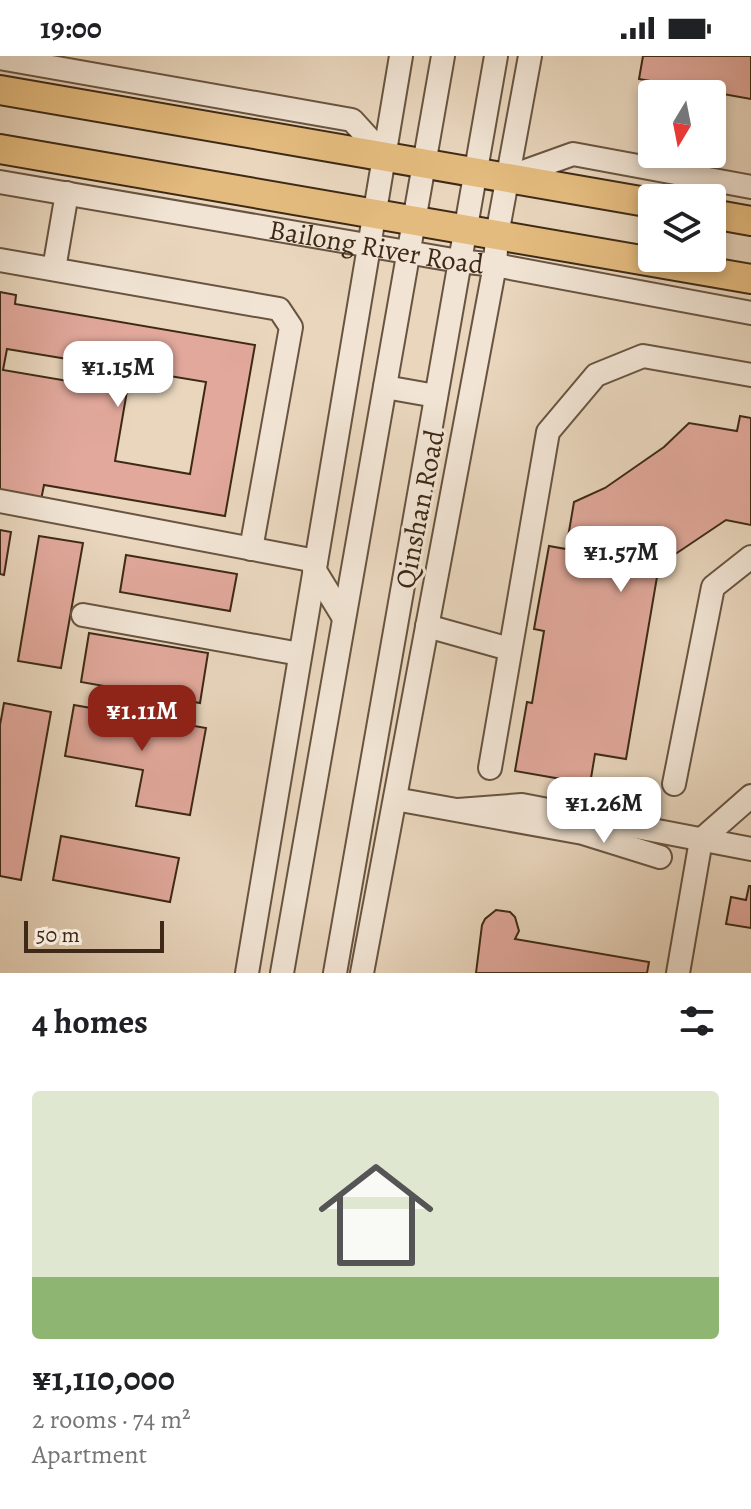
<!DOCTYPE html>
<meta charset="utf-8">
<style>
:root{--surface:#fff;--page:#f6f6f6;--text:#202124;--muted:#757577;--line:#e0e0e0;--accent:#8f2418}
body{margin:0;font-family:Alegreya,serif;background:var(--page);color:var(--text);height:100vh;display:flex;flex-direction:column;font-size:30px;white-space:nowrap}
*{box-sizing:border-box;margin:0}
p{font-size:26px;color:var(--muted)}
.icon{flex:none;width:44px;height:44px;fill:none;stroke:currentColor;stroke-width:2;stroke-linecap:round;stroke-linejoin:round}
.map{position:relative;height:917px;overflow:hidden}
.side{display:flex;flex-direction:column;background:var(--surface);flex:1}
.side>*{flex:none}
.needle{width:52px;rotate:190deg}
.controls{position:absolute;left:638px;top:24px;display:grid;gap:16px}
.controls a{display:grid;place-items:center;width:88px;height:88px;border-radius:8px;background:var(--surface);box-shadow:0 4px 12px #0003;font-size:40px}
.scale{position:absolute;left:24px;bottom:20px;width:140px;box-sizing:border-box;padding-left:8px;border:4px solid #3d2916;border-top:0;font-size:22px;line-height:28px;white-space:nowrap;color:#3d2916;-webkit-text-stroke:6px #f1e4d4;paint-order:stroke}
.price{position:absolute;translate:-50% -68px;padding:0 18px;border-radius:16px;background:#fff;color:#222;font-size:26px;line-height:52px;filter:drop-shadow(0 2px 4px #0008)}
.price::after{content:'';position:absolute;left:50%;top:48px;width:24px;height:18px;margin-left:-12px;background:inherit;clip-path:polygon(0 0,100% 0,50% 100%)}
.price.selected{background:var(--accent);color:#fff}
ul{padding:0;list-style:none}
li{display:grid;align-content:center;gap:16px;height:424px;padding:0 32px}
li+li{border-top:2px solid var(--line)}
li span{display:grid;place-items:center;height:248px;border-radius:8px;color:#555}
li>.icon{margin-inline-start:auto}
span .icon{width:144px;height:144px;fill:#fffc;stroke-width:1}
li b{font-size:34px}
h2{display:flex;justify-content:space-between;align-items:center;height:96px;padding:0 32px;font-size:34px}
.status{display:flex;justify-content:space-between;align-items:center;height:56px;padding:0 40px;background:var(--surface);direction:ltr}
.status svg{height:22px;fill:currentColor}
.map>svg:first-child{display:block}
</style>
<div class="status"><b>19:00</b><svg viewBox="0 0 49 12"><path d="M0 12V9h3v3zM5 12V6h3v6zM10 12V3h3v9zM15 12V0h3v12zM26 1h20v11H26zM47 4h2v5h-2z"/></svg></div>
<div class="map">
<svg width="751" height="917" viewBox="0 0 751 917">
<rect width="100%" height="100%" fill="#e9d6bd"/>
<filter id="stains"><feTurbulence type="fractalNoise" baseFrequency=".0025" numOctaves="4"/><feColorMatrix values="0 0 0 0 .2 0 0 0 0 .09 0 0 0 0 .02 0 0 0 .5 -.17"/></filter>
<radialGradient id="worn" r=".72"><stop offset=".6" stop-color="#630" stop-opacity="0"/><stop offset="1" stop-color="#630" stop-opacity=".3"/></radialGradient>
<path fill="#e1a89b" stroke="#3d2916" stroke-width="2" fill-rule="evenodd" d="M 643,0 L 751,0 L 751,43 L 639,23 Z
M 0,236 L 16,239 L 15,248 L 255,289 L 225,460 L 44,429 L 41,444 L 0,437 ZM 7,293 L 206,326 L 190,418 L 115,405 L 127,335 L 3,314 Z
M 740,360 L 751,362 L 751,469 L 726,464 L 659,509 L 626,703 L 595,698 L 590,728 L 515,715 L 527,646 L 532,647 L 544,575 L 534,573 L 549,490 L 566,493 L 574,446 L 605,432 L 664,391 L 689,367 L 737,375 Z
M 0,474 L 11,476 L 4,519 L 0,518 Z
M 39,480 L 83,487 L 61,612 L 18,605 Z
M 126,499 L 237,518 L 230,555 L 120,536 Z
M 89,577 L 208,597 L 200,647 L 81,626 Z
M 4,647 L 51,656 L 21,824 L 0,820 L 0,669 Z
M 74,649 L 206,672 L 190,759 L 136,750 L 143,714 L 65,700 Z
M 61,780 L 179,802 L 170,846 L 53,824 Z
M 749,830 L 751,830 L 751,872 L 726,868 L 731,841 L 746,844 Z
M 496,854 L 510,856 L 515,861 L 519,875 L 515,883 L 649,906 L 647,917 L 476,917 L 482,869 L 485,863 Z"/>
<g fill="none" stroke-linecap="round" stroke-linejoin="round">
<g stroke="#685440" stroke-width="26">
<g id="minor">
<path d="M 0,2 L 352,64 L 384,99"/>
<path d="M 509,121 L 573,98 L 751,131"/>
<path id="s1" d="M 0,126 L 459,205 L 495,209 L 751,257"/>
<path d="M 0,204 L 279,253 L 291,271 L 251,493"/>
<path d="M 54,213 L 67,137"/>
<path d="M 385,331 L 436,340"/>
<path d="M 0,445 L 316,505"/>
<path d="M 314,513 L 344,562"/>
<path d="M 83,559 L 300,598"/>
<path d="M 427,570 L 509,593"/>
<path d="M 490,712 L 548,376 L 596,319 L 643,300 L 751,319"/>
<path d="M 674,728 L 713,531 L 751,501"/>
<path d="M 395,743 L 583,777 L 660,801"/>
<path d="M 458,754 L 522,749 L 751,793"/>
<path d="M 247,917 L 401,0"/>
<path d="M 282,917 L 443,0"/>
<path d="M 335,917 L 496,0"/>
<path d="M 362,917 L 495,209 L 497,179 L 530,0"/>
<path d="M 678,917 L 701,784 L 751,740"/>
</g>
</g>
<g stroke="#3d2916" stroke-width="32">
<path id="major" d="M 0,34 L 652,147
M 0,93 L 751,223
M 712,158 L 751,165"/>
</g>
<use href="#minor" stroke="#f1e4d4" stroke-width="22"/>
<use href="#major" stroke="#e4bb7e" stroke-width="28"/>
</g>
<g text-anchor="middle" stroke-width="6" stroke-linejoin="round" paint-order="stroke">
<g font-size="28" fill="#3d2916" stroke="#f1e4d4">
<text dy="10" stroke="none"><textPath href="#s1" startOffset="382">Bailong River Road</textPath></text>
<text transform="translate(419 453) rotate(-79)" y="10">Qinshan Road</text>
</g>
</g>
<rect width="100%" height="100%" filter="url(#stains)"/>
<rect width="100%" height="100%" fill="url(#worn)"/>
</svg>
<div class="controls">
<a><svg class="needle" viewBox="-14 -14 28 28"><path d="M0-13l5 13h-10z" fill="#e53935"/><path d="M0 13l5-13h-10z" fill="#757577"/></svg></a>
<a><svg class="icon" aria-label="layers" viewBox="0 0 24 24"><path d="M12 4l9 5-9 5-9-5zM3 14l9 5 9-5"/></svg></a>
</div>
<div class="scale">50 m</div>
<b class="price" style="left:118px;top:353px">¥1.15M</b>
<b class="price" style="left:621px;top:538px">¥1.57M</b>
<b class="price selected" style="left:142px;top:697px">¥1.11M</b>
<b class="price" style="left:604px;top:789px">¥1.26M</b>
</div>
<section class="side">
<h2>4 homes<svg class="icon" aria-label="filters" viewBox="0 0 24 24"><path d="M4 7h16M4 17h16"/><circle cx="9" cy="7" r="2"/><circle cx="15" cy="17" r="2"/></svg></h2>
<ul>
<li><span style="background:linear-gradient(#dfe7d0 75%,#8fb573 0)"><svg class="icon" aria-label="home" viewBox="0 0 24 24"><path d="M3 11l9-7 9 7M6 9v11h12V9"/></svg></span><div><b>¥1,110,000</b><p>2 rooms · 74 m²</p><p>Apartment</p></div></li>
</ul>
</section>
